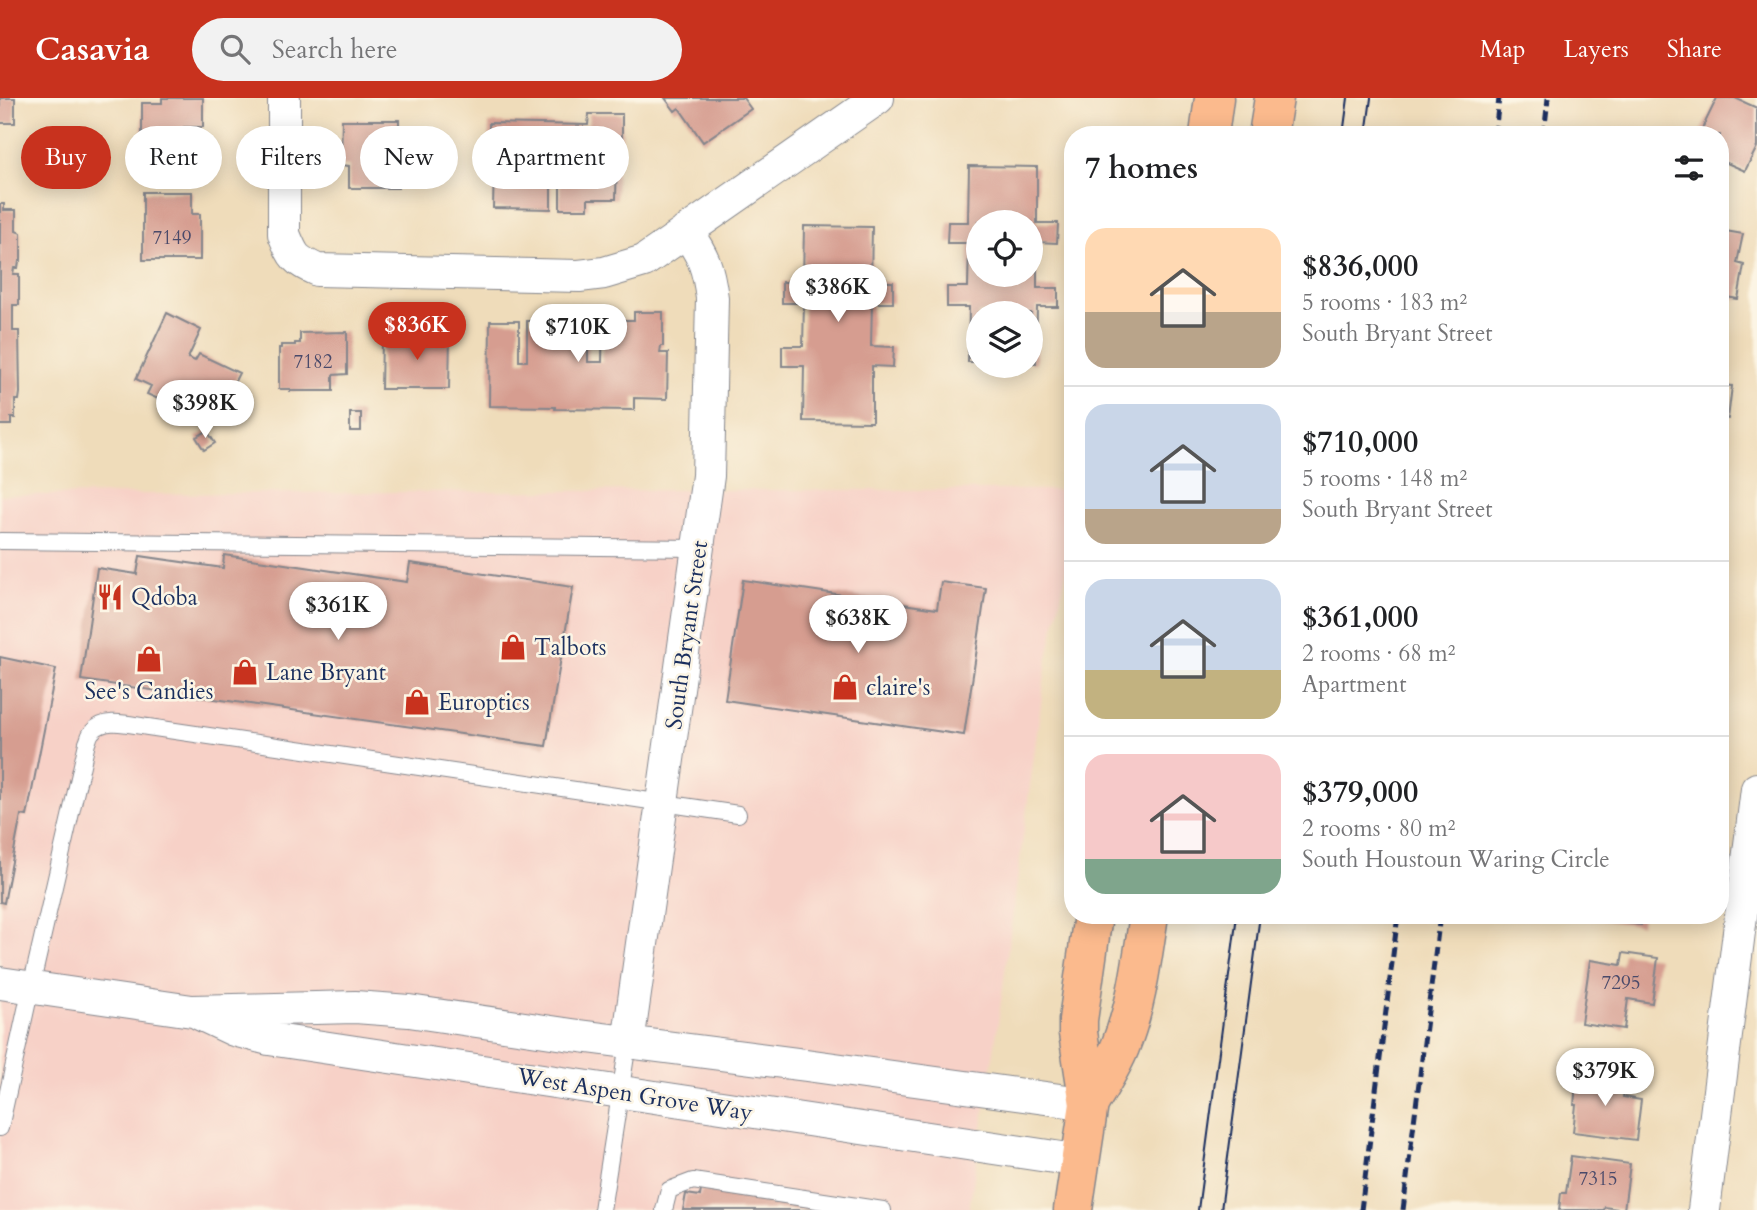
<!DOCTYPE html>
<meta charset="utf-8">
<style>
:root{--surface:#fff;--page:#f2f2f2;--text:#202124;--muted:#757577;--line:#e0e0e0;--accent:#c8321e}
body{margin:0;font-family:Cardo,serif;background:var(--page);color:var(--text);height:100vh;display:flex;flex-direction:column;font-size:26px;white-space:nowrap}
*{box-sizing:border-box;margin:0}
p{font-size:23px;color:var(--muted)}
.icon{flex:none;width:38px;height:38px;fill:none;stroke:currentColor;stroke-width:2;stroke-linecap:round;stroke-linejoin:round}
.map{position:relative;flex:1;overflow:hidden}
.panel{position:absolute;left:1064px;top:28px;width:665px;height:798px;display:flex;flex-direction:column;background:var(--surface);border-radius:28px;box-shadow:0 4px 18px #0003}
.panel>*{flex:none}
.banner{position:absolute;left:21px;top:28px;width:665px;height:63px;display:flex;gap:14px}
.fabs{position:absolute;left:966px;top:112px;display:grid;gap:14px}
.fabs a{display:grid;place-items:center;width:77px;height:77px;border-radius:50%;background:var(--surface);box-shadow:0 4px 18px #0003;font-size:35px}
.price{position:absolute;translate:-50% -60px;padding:0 16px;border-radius:24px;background:#fff;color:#222;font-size:23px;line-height:46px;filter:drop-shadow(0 2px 4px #0008)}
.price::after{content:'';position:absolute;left:50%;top:42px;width:21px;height:16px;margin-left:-10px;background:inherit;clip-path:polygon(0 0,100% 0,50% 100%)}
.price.active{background:var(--accent);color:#fff}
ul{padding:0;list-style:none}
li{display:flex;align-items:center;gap:21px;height:175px;padding:0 21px}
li+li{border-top:2px solid var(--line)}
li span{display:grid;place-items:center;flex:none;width:196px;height:140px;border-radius:21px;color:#555}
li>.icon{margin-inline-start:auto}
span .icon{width:84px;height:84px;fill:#fffc;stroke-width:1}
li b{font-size:30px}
h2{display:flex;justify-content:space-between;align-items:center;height:84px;padding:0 21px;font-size:30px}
.tag{padding:0 24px;border-radius:32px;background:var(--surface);box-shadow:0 4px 18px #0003;font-size:24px;line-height:63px}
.tag.active{background:var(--accent);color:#fff}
header{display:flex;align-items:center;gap:42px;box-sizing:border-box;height:98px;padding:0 35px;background:var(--accent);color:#fff}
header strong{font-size:33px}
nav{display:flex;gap:38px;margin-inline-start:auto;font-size:24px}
.search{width:490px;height:63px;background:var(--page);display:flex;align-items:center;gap:18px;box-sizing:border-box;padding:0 24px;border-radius:38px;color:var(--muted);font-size:26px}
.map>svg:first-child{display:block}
</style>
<header>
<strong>Casavia</strong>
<div class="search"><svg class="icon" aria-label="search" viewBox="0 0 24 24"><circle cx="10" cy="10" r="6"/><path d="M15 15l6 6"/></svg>Search here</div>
<nav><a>Map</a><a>Layers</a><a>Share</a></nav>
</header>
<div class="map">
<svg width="1757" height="1112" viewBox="0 0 1757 1112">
<rect width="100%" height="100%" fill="#fcf5e5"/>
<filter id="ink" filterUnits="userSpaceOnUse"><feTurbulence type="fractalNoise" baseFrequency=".0143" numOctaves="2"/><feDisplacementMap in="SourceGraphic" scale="14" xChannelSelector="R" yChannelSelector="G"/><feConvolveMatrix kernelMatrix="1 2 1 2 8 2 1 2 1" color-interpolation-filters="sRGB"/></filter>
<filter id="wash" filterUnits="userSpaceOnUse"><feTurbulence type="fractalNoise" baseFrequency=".00686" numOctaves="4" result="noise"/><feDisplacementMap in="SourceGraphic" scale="28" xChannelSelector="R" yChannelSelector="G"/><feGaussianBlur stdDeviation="1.57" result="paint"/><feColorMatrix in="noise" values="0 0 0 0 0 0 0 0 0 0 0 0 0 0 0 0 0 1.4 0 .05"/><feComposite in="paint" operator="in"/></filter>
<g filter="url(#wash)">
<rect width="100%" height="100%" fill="#efdcba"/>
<path fill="#f7d1c7" d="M 675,392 L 1073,392 L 1073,443 L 1046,568 L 997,933 L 969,1112 L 0,1112 L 0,397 Z"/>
<g id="blocks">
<path fill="#d69d90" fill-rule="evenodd" d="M 0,0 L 15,0 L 15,25 L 0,25 Z
M 162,0 L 203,0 L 203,29 L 184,29 L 184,42 L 142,42 L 142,5 L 162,5 Z
M 665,0 L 743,0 L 751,11 L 703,44 L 679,10 L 675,13 Z
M 1717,0 L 1735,0 L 1757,10 L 1757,49 L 1745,73 L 1720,62 L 1720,37 L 1699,37 Z
M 589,16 L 622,16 L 622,60 L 617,60 L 616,101 L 588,101 L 588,111 L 560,111 L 560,69 L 551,69 L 551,111 L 493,110 L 494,69 L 489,69 L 489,25 L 588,27 Z
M 342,22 L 399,22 L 398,90 L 349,90 L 349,68 L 341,67 Z
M 969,68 L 1037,69 L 1037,125 L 1058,125 L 1057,145 L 1037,144 L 1037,190 L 1058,190 L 1058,209 L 1037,209 L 1036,265 L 1031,265 L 1031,215 L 978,215 L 978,264 L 968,264 L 969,209 L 947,209 L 947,189 L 968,189 L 969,145 L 947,145 L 948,124 L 968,124 ZM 978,124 L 1031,124 L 1031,177 L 978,177 Z
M 143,94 L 192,94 L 192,116 L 200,116 L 200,162 L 143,162 Z
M 0,106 L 4,106 L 4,112 L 16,112 L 16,133 L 21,135 L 21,163 L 19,163 L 18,170 L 14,170 L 13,176 L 19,176 L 19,207 L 13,207 L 13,233 L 19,233 L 20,295 L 19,302 L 15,302 L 15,320 L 11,320 L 11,327 L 0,327 Z
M 804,128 L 872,129 L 871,184 L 893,184 L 893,205 L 872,205 L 871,248 L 894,249 L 893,269 L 872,268 L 872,324 L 803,323 L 804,268 L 782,268 L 782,248 L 803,248 L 804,205 L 782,205 L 782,184 L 803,184 Z
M 1720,132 L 1743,136 L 1737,165 L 1744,167 L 1738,201 L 1720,198 Z
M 634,214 L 663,214 L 663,248 L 661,248 L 660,255 L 668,255 L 667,301 L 634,300 L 634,312 L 555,311 L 555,309 L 489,308 L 490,223 L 519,223 L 519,263 L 527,263 L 527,223 L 588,222 L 588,264 L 602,264 L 603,222 L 634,222 Z
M 167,215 L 201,232 L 188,260 L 195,263 L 199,256 L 239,275 L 217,319 L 197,310 L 194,316 L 185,312 L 188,305 L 182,303 L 178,310 L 147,296 L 151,288 L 136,281 Z
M 347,234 L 347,276 L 333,277 L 333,293 L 290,293 L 290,291 L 279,291 L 279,250 L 281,250 L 281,247 L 295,247 L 295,245 L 300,245 L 300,235 Z
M 404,234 L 450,234 L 449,291 L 381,291 L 382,241 L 404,242 Z
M 1720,287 L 1732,288 L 1728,321 L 1720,320 Z
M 350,315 L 361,315 L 361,333 L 350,333 Z
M 207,333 L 215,345 L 204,352 L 196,339 Z
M 224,457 L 407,484 L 410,465 L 573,489 L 546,648 L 81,582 L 97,470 L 137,476 L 140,458 L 223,470 Z
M 743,482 L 937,511 L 941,484 L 986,490 L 964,637 L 725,602 Z
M 0,559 L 56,571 L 27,718 L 21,717 L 4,805 L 0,804 Z
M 1601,817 L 1642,817 L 1641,827 L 1600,822 Z
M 1623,855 L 1658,860 L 1652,905 L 1628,901 L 1624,931 L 1581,925 L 1590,862 L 1621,867 Z
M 1580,975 L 1623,980 L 1623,982 L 1626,983 L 1623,999 L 1641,1002 L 1636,1042 L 1573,1034 L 1576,1007 L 1574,1007 L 1576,987 L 1579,988 Z
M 1571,1058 L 1630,1066 L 1624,1112 L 1605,1109 L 1604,1112 L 1559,1112 L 1561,1095 L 1566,1095 Z
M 701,1092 L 831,1112 L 683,1112 L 686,1096 L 700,1098 Z"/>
</g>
</g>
<g filter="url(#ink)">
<use href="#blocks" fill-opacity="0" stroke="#85868c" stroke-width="2"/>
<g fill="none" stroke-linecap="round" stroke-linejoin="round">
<g stroke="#85868c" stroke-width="18">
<path id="lane" d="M 0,443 L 699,450
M 0,1030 L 31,889 L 87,645 C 89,641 89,637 92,634 C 104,618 131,627 148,629 L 738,716
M 602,1112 L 628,945
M 664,1112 L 669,1092 L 693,1083 L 883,1112"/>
</g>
<g stroke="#85868c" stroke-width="34">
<path id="street" d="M 284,0 L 284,136 C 294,160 294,161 317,172 L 579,178 L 604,175 L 644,163 L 878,0
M 0,885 L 192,913 L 355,909 L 409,913 L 572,937 L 806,967 L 1089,1006
M 200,916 L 234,932 L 269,941 L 1081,1063
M 628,945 L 708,378 L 712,200 C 708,169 704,159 686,133
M 1704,1112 L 1757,691"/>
</g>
<g stroke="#85868c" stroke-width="41">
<path id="highway" d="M 1209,37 L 1214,0
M 1268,37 L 1274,0
M 1089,1006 C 1099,988 1112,969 1120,949 C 1137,907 1142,862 1149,817
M 1073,1112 L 1089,1006 L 1078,935 L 1078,922 L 1093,817"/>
</g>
<use href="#lane" stroke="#fff" stroke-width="16"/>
<use href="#street" stroke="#fff" stroke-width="32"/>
<use href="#highway" stroke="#fbba8d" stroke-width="38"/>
<path stroke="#1b2f5e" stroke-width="2" d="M 1343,37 L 1348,0
M 1366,37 L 1371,0
M 1198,1112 L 1237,817
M 1221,1112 L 1260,817"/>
<path stroke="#1b2f5e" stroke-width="5" stroke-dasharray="10 5" stroke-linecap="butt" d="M 1495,37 L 1499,0
M 1544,37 L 1548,0
M 1361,1112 L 1398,817
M 1403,1112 L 1440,817"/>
</g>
</g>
<defs>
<g id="restaurant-bare" transform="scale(2.1)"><path d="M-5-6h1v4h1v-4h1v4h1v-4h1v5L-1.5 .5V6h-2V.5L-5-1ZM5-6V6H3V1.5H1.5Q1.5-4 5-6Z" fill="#c8321e" stroke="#fcf5e5" stroke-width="2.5" paint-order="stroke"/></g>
<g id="shop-bare" transform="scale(2.1)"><path d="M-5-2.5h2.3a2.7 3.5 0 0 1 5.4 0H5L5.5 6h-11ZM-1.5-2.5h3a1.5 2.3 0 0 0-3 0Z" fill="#c8321e" stroke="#fcf5e5" stroke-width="2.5" paint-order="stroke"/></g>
</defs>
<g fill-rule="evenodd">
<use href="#restaurant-bare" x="110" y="499"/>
<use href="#shop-bare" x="513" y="549"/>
<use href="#shop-bare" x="149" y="561"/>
<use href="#shop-bare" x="245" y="574"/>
<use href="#shop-bare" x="845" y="589"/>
<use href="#shop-bare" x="417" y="604"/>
</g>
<g text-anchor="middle" stroke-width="5" stroke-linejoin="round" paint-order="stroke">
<g font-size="19" fill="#4a4a6a">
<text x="172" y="146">7149</text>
<text x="313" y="270">7182</text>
<text x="1621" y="891">7295</text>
<text x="1598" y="1087">7315</text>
</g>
<g font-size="23" fill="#1b2f5e" stroke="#fcf5e5" text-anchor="start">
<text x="131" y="507">Qdoba</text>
<text x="534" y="557">Talbots</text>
<text x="266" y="582">Lane Bryant</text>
<text x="866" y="597">claire's</text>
<text x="149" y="601" text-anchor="middle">See's Candies</text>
<text x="438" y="612">Europtics</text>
</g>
<g font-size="23" fill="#1b2f5e" stroke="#fcf5e5">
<text transform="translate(686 537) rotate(-82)" y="8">South Bryant Street</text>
<text transform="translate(635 996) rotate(9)" y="8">West Aspen Grove Way</text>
</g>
</g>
</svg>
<div class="fabs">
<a><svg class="icon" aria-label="locate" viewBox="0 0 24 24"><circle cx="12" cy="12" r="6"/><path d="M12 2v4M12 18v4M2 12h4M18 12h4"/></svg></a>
<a><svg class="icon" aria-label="layers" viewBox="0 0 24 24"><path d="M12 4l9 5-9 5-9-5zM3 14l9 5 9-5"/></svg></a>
</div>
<b class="price" style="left:838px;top:226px">$386K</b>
<b class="price active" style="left:417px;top:264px">$836K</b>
<b class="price" style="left:578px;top:266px">$710K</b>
<b class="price" style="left:205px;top:342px">$398K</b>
<b class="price" style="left:338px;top:544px">$361K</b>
<b class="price" style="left:858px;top:557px">$638K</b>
<b class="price" style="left:1605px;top:1010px">$379K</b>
<div class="banner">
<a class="tag active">Buy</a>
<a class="tag">Rent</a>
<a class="tag">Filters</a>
<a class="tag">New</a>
<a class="tag">Apartment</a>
</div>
<section class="panel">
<h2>7 homes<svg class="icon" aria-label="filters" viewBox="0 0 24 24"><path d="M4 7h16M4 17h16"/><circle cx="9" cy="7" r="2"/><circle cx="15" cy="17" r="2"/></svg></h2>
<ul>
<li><span style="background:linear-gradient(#ffd9b3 60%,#b9a48a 0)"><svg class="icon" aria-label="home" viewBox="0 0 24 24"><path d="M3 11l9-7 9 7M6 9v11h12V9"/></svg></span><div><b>$836,000</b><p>5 rooms · 183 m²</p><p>South Bryant Street</p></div></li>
<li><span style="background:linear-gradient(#c9d6e8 75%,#b9a48a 0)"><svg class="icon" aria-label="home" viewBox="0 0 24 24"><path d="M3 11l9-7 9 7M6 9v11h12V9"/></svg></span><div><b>$710,000</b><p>5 rooms · 148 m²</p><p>South Bryant Street</p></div></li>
<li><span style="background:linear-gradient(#c9d6e8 65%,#c2b280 0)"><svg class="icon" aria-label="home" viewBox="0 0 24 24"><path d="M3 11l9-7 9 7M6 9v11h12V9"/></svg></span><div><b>$361,000</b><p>2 rooms · 68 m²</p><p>Apartment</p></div></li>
<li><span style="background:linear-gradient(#f6c9c9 75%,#7fa58c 0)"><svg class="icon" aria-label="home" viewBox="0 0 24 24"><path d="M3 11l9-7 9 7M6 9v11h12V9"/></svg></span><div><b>$379,000</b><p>2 rooms · 80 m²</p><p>South Houstoun Waring Circle</p></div></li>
</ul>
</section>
</div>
